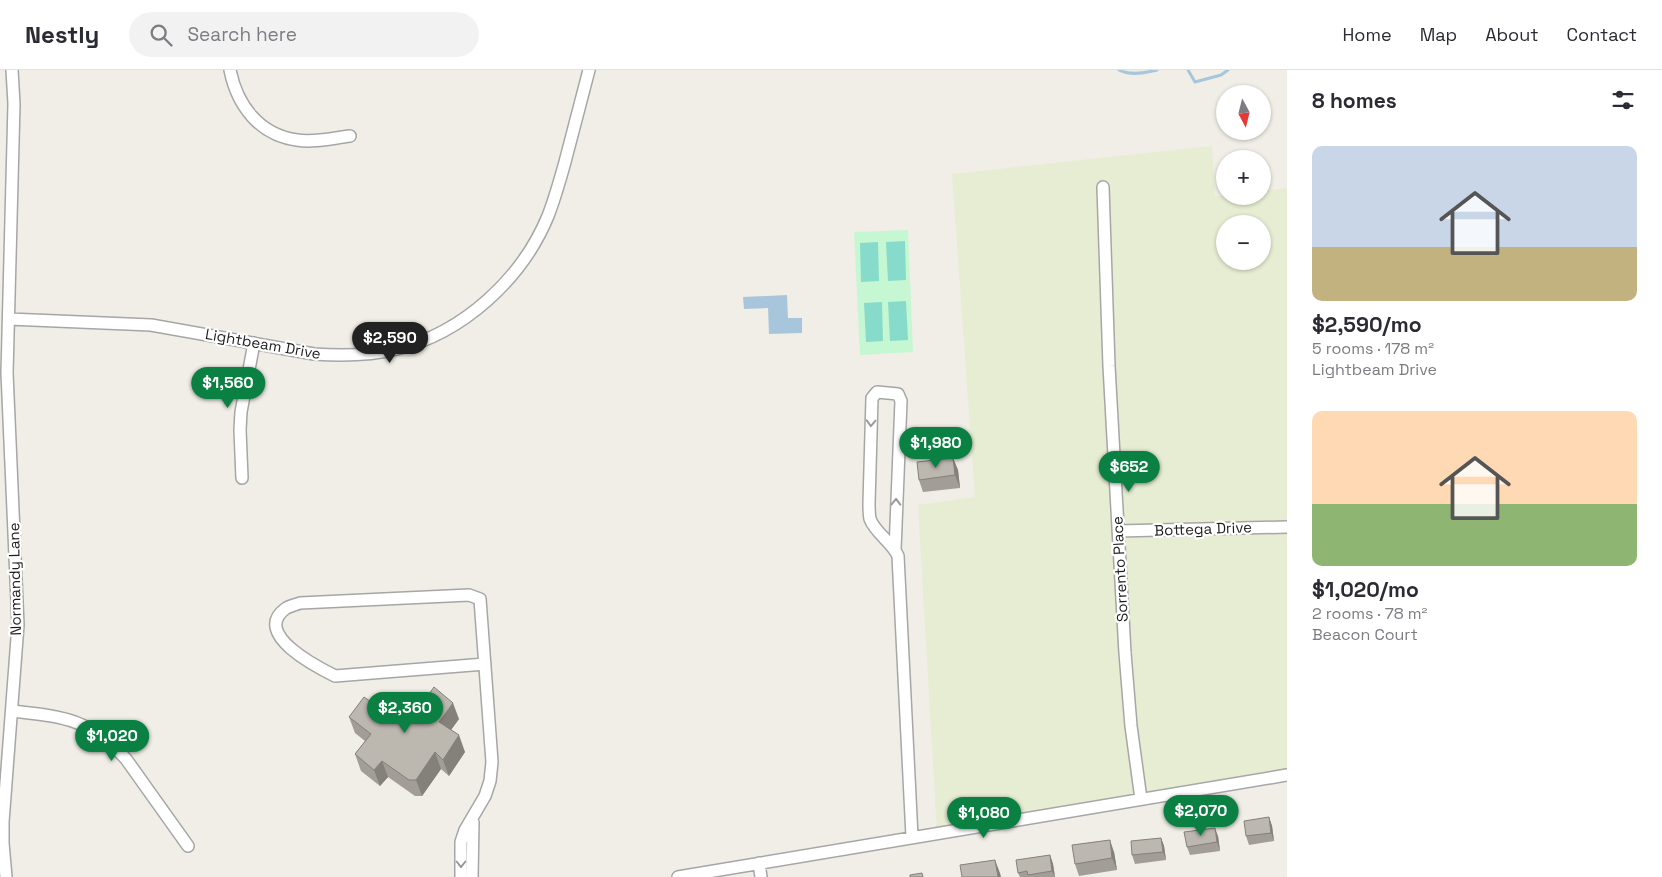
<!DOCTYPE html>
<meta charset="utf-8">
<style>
:root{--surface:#fff;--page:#f2f2f3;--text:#2b2b33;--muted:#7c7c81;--line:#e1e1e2;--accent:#0b8043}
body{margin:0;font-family:"Space Grotesk",sans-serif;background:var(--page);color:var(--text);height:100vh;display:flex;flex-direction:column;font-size:19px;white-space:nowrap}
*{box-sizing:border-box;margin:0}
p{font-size:16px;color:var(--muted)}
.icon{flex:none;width:28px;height:28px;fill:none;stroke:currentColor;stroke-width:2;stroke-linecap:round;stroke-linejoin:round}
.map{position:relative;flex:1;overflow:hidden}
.panel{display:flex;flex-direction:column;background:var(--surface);width:375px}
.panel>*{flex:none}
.needle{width:32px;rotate:173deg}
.fabs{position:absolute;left:1216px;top:15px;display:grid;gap:10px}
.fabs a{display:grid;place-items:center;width:55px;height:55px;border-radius:50%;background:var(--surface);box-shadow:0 1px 4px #0004;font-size:25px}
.price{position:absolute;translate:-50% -42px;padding:0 11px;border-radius:18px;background:var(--accent);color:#fff;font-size:16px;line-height:32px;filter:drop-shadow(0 1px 2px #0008)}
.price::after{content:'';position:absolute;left:50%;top:30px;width:15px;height:11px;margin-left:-8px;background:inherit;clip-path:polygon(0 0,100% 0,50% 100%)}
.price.selected{background:#222;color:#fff}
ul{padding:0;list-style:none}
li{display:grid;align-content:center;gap:10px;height:265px;padding:0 25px}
li span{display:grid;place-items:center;height:155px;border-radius:10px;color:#555}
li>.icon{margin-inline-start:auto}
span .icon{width:90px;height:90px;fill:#fffc;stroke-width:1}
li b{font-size:21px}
h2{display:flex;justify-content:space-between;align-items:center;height:60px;padding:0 25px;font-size:21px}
header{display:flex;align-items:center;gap:30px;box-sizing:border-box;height:70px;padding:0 25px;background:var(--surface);border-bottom:1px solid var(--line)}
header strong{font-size:24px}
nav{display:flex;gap:28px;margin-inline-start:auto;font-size:18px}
.search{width:350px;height:45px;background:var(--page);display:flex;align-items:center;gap:12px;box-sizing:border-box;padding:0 18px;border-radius:28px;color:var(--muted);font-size:19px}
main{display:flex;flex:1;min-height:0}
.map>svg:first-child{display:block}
</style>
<header>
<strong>Nestly</strong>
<div class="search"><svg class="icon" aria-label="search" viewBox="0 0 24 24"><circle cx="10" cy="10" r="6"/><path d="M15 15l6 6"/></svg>Search here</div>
<nav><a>Home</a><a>Map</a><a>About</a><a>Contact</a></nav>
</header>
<main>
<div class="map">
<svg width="1287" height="807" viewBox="0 0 1287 807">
<rect width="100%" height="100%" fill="#f0eee6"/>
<path fill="#e6edd2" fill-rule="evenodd" d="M 1212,76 L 1215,126 L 1262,126 L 1263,121 L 1287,118 L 1287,705 L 937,763 L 918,435 L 975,427 L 952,104 ZM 1225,154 L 1262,154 L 1262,191 L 1225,191 Z"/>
<path fill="#c5f7d3" d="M 908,160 L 913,282 L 860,285 L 854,162 Z"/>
<path fill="#87dbcb" d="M 905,171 L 906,210 L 888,211 L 886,172 Z
M 878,172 L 879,211 L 861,212 L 860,173 Z
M 906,231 L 908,270 L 890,271 L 888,232 Z
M 882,232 L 883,271 L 866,272 L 864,233 Z"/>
<path fill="#a8c6db" d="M 787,225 L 788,248 L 802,248 L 802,263 L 769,264 L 768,238 L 744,239 L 743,227 Z"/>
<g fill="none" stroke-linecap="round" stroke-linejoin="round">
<path stroke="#a8c6db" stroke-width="3" d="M 1119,0 C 1130,6 1145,3 1157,0
M 1188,0 L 1195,12 L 1221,5 L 1228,0"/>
<g stroke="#a6a6a6" stroke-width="14">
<path id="minor" d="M 230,0 C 237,35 259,65 297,70 C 314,73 333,68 350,66
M 1103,117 L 1109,296 L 1125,583 L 1131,656 L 1141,729
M 9,249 L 151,255 L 314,284 C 342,286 369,286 397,279 C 463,263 522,209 548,146 C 555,128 560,110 565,92 C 573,61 581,31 589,0
M 242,408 L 240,360 L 241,342 L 254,273
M 1118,461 L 1287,457
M 895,480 L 901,331 L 898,324 L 877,322 L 872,328 L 869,433 C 869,438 869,444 870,449 C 876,464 892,472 898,486 L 912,767
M 12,641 C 64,647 88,648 126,689 L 188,776
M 759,793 L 761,807
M 6,807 L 3,773 L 3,752 L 18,555 L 7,303 L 14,34 L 12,0
M 461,807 L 461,772 L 465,760 L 485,726 L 490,711 L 492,692 L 480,529 L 469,525 L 300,533 C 295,535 289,536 285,539 C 252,564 317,597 335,606 L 485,594
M 472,807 L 473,752
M 678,807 L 1287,705"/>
</g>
<use href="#minor" stroke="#fff" stroke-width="11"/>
</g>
<path fill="#a29d96" d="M 953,388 L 958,400 L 960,418 L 923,422 L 919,410 Z
M 415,644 L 459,649 L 451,660 L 465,682 L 449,706 L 441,699 L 422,726 L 415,726 L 388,707 L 380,716 L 361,701 L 355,684 L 365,671 L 355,663 L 349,647 L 396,649 Z
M 1269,747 L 1272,756 L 1274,771 L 1249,775 L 1246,766 Z
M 1218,766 L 1220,781 L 1190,785 L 1187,777 Z
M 1161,768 L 1164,776 L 1166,790 L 1135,794 L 1132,785 Z
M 1114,782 L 1117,800 L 1079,806 L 1075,794 Z
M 1050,785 L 1053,794 L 1055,807 L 1020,807 L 1018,803 Z"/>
<path fill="#84807a" d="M 953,388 L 958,400 L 960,418 L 955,405 Z
M 409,626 L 415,643 L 418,664 L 412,648 Z
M 453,633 L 459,649 L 445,668 L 439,652 Z
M 459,665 L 465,682 L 449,706 L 443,690 Z
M 435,682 L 441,699 L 422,726 L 416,710 Z
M 382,691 L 388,707 L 380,716 L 374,700 Z
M 1269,747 L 1272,756 L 1274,771 L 1271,763 Z
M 1215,758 L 1218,766 L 1220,781 L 1217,772 Z
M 1161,768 L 1164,776 L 1166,790 L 1163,782 Z
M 1110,770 L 1114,782 L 1117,800 L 1112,788 Z
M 1050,785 L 1053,794 L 1055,807 L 1052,801 Z
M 995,790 L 1000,803 L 1001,807 L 998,807 Z"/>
<path fill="#bcb7af" stroke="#84807a" d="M 953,388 L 955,405 L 919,410 L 917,392 Z
M 434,617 L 453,633 L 439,652 L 459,665 L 443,690 L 435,682 L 416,710 L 409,710 L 382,691 L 374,700 L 355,684 L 371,664 L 349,647 L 364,627 L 396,649 L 393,627 L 409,626 L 412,648 Z
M 1269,747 L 1271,763 L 1246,766 L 1244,751 Z
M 1215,758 L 1217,772 L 1187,777 L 1184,762 Z
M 1161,768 L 1163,782 L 1132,785 L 1131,771 Z
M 1110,770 L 1112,788 L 1075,794 L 1072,775 Z
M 1050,785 L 1052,801 L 1028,805 L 1027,801 L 1018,803 L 1016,790 Z
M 995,790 L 998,807 L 962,807 L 960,795 Z
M 922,803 L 923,807 L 910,807 L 910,805 Z"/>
<defs><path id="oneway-chevron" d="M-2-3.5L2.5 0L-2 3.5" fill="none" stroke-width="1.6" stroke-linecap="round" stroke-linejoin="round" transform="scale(1.25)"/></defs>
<g stroke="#9a9a9a">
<use href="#oneway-chevron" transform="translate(871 353) rotate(92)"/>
<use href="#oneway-chevron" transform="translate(896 432) rotate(-89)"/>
<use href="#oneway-chevron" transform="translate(461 794) rotate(90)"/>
</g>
<g text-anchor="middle" stroke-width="4.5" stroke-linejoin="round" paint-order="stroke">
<g font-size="15" fill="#1f1f1f" stroke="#fff">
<text transform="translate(263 274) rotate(10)" y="5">Lightbeam Drive</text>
<text transform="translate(1203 459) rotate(-2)" y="5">Bottega Drive</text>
<text transform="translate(1120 499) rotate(-93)" y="5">Sorrento Place</text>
<text transform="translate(15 509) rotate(-91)" y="5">Normandy Lane</text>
</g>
</g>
</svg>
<div class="fabs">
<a><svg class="needle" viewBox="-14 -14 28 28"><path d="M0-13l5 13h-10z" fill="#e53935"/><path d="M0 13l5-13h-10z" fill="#7c7c81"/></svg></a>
<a>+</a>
<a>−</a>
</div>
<b class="price selected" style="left:390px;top:294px">$2,590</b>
<b class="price" style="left:228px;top:339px">$1,560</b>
<b class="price" style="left:936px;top:399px">$1,980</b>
<b class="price" style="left:1129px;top:423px">$652</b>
<b class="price" style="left:405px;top:664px">$2,360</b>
<b class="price" style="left:112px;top:692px">$1,020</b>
<b class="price" style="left:1201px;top:767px">$2,070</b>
<b class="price" style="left:984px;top:769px">$1,080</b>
</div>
<section class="panel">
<h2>8 homes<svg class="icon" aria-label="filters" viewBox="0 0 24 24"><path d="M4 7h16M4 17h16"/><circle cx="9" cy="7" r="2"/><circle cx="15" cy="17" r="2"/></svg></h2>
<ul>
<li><span style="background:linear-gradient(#c9d6e8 65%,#c2b280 0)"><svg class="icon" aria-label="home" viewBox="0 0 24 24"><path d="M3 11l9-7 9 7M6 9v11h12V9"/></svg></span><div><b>$2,590/mo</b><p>5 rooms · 178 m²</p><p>Lightbeam Drive</p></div></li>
<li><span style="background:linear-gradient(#ffd9b3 60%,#8fb573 0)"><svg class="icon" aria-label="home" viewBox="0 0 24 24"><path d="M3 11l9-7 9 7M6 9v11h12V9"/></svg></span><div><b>$1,020/mo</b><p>2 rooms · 78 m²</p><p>Beacon Court</p></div></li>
</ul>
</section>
</main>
